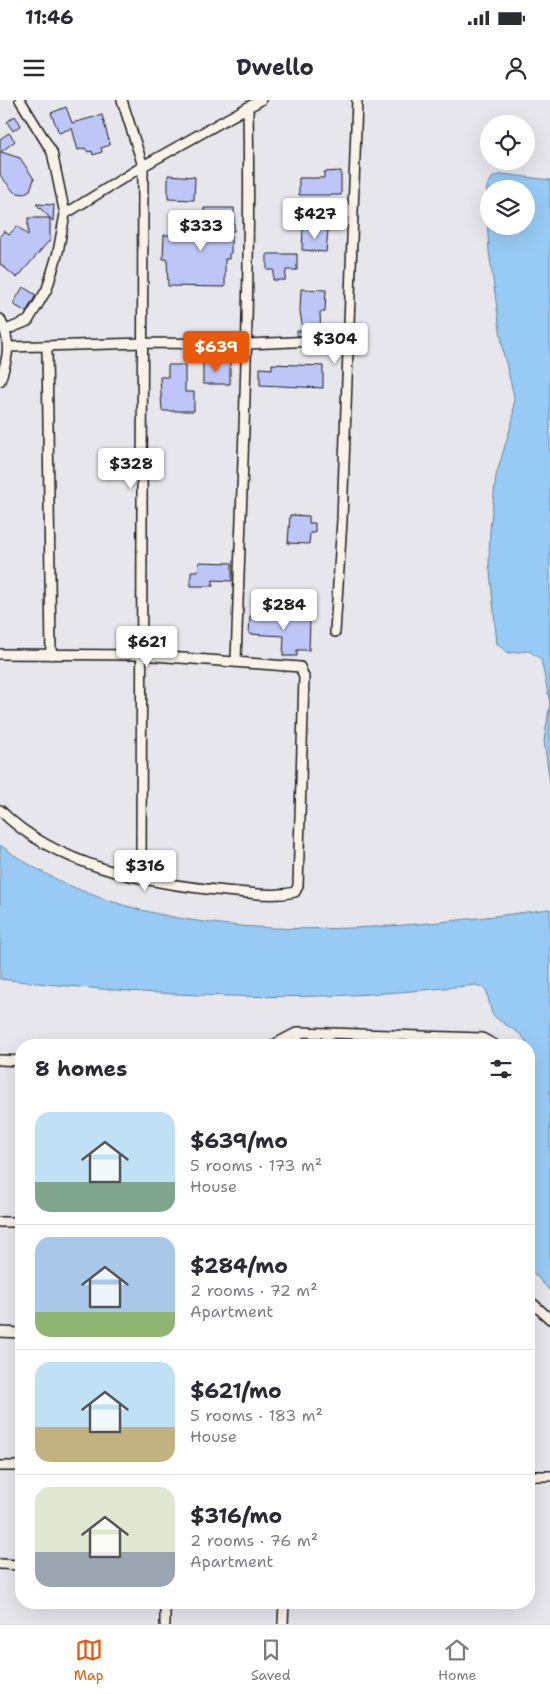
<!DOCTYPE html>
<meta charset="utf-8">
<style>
:root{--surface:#fff;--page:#f7f7f7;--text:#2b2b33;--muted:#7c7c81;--line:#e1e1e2;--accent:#ea580c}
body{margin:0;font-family:"Shantell Sans",sans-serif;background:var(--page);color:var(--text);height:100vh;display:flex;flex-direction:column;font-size:19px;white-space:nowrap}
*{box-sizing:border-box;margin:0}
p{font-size:16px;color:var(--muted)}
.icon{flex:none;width:28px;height:28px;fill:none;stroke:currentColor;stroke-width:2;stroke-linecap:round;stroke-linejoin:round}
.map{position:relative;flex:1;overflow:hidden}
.side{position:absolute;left:15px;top:939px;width:520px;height:570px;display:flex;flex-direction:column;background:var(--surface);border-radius:20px;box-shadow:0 5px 20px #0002}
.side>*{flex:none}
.fabs{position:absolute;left:480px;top:15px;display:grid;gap:10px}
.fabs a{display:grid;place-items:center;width:55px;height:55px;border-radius:50%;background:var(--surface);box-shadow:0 5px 20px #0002;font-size:25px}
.price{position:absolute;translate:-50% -42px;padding:0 11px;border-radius:5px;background:#fff;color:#222;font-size:16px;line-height:32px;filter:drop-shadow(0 1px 2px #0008)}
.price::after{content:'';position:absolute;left:50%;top:30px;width:15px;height:11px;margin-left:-8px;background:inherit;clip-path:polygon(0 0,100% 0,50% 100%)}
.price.on{background:var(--accent);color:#fff}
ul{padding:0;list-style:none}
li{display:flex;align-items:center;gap:15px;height:125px;padding:0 20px}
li+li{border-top:1px solid var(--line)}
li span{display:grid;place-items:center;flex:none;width:140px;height:100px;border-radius:15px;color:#555}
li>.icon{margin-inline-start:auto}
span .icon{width:60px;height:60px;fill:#fffc;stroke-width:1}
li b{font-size:21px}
h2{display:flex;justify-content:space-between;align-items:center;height:60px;padding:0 20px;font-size:21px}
.status{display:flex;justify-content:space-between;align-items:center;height:35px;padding:0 25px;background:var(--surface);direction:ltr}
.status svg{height:14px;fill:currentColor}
header{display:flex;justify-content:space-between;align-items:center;height:65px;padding:0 20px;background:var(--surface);font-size:22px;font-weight:700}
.dock{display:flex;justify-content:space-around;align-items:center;height:70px;border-top:1px solid var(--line);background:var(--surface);font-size:14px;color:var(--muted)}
.dock a{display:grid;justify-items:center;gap:2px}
.dock .on{color:var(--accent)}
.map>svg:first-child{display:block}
</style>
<div class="status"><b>11:46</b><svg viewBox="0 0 49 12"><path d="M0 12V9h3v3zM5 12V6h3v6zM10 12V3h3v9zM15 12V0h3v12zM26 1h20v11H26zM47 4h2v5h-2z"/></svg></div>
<header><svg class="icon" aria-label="menu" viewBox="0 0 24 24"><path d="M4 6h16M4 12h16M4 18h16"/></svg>Dwello<svg class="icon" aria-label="person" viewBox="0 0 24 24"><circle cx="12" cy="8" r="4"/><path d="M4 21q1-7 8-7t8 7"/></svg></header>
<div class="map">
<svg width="550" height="1524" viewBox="0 0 550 1524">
<rect width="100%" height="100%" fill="#e6e6ec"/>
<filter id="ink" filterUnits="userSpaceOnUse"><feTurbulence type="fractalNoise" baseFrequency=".02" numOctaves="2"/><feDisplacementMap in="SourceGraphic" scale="10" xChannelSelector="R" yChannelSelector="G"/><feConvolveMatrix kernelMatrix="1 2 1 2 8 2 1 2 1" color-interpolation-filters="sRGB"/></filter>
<g filter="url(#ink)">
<path fill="#97cbf5" stroke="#66859e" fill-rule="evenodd" d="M 502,74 L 550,80 L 550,683 L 544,641 L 550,603 L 541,559 L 529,551 L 508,553 L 497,544 L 489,461 L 490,429 L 496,376 L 513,319 L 514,296 L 503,251 L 489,151 L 486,101 L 487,86 L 493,77 ZM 489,89 L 526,89 L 526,126 L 489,126 Z
M 0,745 C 150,857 375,832 550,809 L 550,1191 L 529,1168 C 529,1098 537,1026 532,956 C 525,928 509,931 492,914 L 486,889 L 476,885 C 425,890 373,895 321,896 C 214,899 107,891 0,879 Z"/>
<path fill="#bec6f7" stroke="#1c1c1c" d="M 66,7 L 72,23 L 102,15 L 110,45 L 101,48 L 102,52 L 93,55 L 92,51 L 88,52 L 85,48 L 78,50 L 72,28 L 59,33 L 51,13 Z
M 15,16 L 21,25 L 13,31 L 7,22 Z
M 9,33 L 15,41 L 1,52 L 20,58 L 34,79 L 30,90 L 23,94 L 14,92 L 0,75 L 0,39 Z
M 341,71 L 341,95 L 299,95 L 299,78 L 324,78 L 324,72 Z
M 168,75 L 195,77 L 194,100 L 168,99 Z
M 36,104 L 54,105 L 53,121 L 50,118 L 50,142 L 48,142 L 17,178 L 0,164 L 0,136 L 4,131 L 9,135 L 17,126 L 28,135 L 28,118 L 50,118 Z
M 204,108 L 234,108 L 234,131 L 231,131 L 231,153 L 229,154 L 229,159 L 225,159 L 225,187 L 168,186 L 167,159 L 163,159 L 164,135 L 204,136 Z
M 303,128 L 328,130 L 326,152 L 302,150 Z
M 267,154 L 297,154 L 297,170 L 286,170 L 285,180 L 273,180 L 274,170 L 267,170 Z
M 23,187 L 36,195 L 26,212 L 13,204 Z
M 301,189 L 326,190 L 325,212 L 320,212 L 321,239 L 314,235 L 297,236 L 297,231 L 303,231 L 300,211 Z
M 203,262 L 230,262 L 230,284 L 203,284 Z
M 272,264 L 323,266 L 323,288 L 260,285 L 260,268 L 272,269 Z
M 168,265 L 185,265 L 185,292 L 194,292 L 194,311 L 162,311 L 160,277 L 168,277 Z
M 290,415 L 309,416 L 309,423 L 315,423 L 315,433 L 310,433 L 309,444 L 288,443 Z
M 199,462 L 232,463 L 232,481 L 213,480 L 213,486 L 191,486 L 191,471 L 198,471 Z
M 250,516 L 299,516 L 299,519 L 310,520 L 309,550 L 297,550 L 297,556 L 283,556 L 284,536 L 249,534 Z"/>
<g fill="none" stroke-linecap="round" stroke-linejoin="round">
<g stroke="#1c1c1c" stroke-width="12">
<path id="street" d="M 122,0 L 143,66 L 141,779
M 65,114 L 143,66 L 261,0
M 0,219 C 12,242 8,258 0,281
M 6,230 L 28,221 L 47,189 L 58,152 L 65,114 L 52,52 L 20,0
M 9,247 L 143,243 L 248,244 L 314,241
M 47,247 L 51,555
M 335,532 L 342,420 L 357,0
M 0,554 L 141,555 L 300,567 L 304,577 L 298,786 L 295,792 C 273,797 248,793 226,791 C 150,784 56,767 0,710
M 236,562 C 242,377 251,193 248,7
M 273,945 L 298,932 L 482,938 L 495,945
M 298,945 L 298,932
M 326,945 L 327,933
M 0,960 L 21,961
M 0,1122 L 21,1122
M 529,1200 L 550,1219
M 0,1232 L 21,1233
M 0,1366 L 21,1366
M 529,1376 L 550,1376
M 0,1464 L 21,1465
M 165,1524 L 165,1502
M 283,1524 L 284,1502"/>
</g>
<use href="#street" stroke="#f7f3e8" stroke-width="9"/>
</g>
</g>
</svg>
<div class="fabs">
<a><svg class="icon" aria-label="locate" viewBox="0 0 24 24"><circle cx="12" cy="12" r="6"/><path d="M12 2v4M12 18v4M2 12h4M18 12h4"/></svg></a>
<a><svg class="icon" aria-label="layers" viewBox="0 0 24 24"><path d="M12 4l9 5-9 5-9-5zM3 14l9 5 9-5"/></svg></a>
</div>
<b class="price" style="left:315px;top:140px">$427</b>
<b class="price" style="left:201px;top:152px">$333</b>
<b class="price" style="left:335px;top:265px">$304</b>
<b class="price on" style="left:216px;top:273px">$639</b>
<b class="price" style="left:131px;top:390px">$328</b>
<b class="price" style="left:284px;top:531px">$284</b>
<b class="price" style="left:147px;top:568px">$621</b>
<b class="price" style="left:145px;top:792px">$316</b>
<section class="side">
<h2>8 homes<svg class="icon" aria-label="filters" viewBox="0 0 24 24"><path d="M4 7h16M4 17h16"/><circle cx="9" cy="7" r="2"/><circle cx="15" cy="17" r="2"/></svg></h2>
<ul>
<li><span style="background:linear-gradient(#bfe0f5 70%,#7fa58c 0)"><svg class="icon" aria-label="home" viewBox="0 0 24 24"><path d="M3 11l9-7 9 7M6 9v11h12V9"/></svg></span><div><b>$639/mo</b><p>5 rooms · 173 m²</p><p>House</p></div></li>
<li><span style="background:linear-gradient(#a9c7e8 75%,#8fb573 0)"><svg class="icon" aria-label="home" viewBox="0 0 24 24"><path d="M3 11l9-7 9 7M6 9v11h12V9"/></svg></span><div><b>$284/mo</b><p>2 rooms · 72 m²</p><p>Apartment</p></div></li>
<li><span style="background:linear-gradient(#bfe0f5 65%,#c2b280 0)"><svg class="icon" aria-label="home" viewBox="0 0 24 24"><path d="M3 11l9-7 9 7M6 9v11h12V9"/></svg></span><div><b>$621/mo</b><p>5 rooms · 183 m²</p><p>House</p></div></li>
<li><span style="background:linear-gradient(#dfe7d0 65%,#9aa5b1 0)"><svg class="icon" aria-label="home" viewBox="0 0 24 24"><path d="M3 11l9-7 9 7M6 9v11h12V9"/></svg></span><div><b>$316/mo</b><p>2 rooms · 76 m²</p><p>Apartment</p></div></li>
</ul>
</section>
</div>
<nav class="dock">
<a class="on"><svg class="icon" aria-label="map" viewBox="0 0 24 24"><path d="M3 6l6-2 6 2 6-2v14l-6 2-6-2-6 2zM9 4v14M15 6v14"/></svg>Map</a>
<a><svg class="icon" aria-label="saved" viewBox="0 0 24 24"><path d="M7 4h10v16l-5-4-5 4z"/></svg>Saved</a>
<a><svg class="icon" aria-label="home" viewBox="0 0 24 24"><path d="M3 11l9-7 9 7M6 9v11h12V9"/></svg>Home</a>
</nav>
